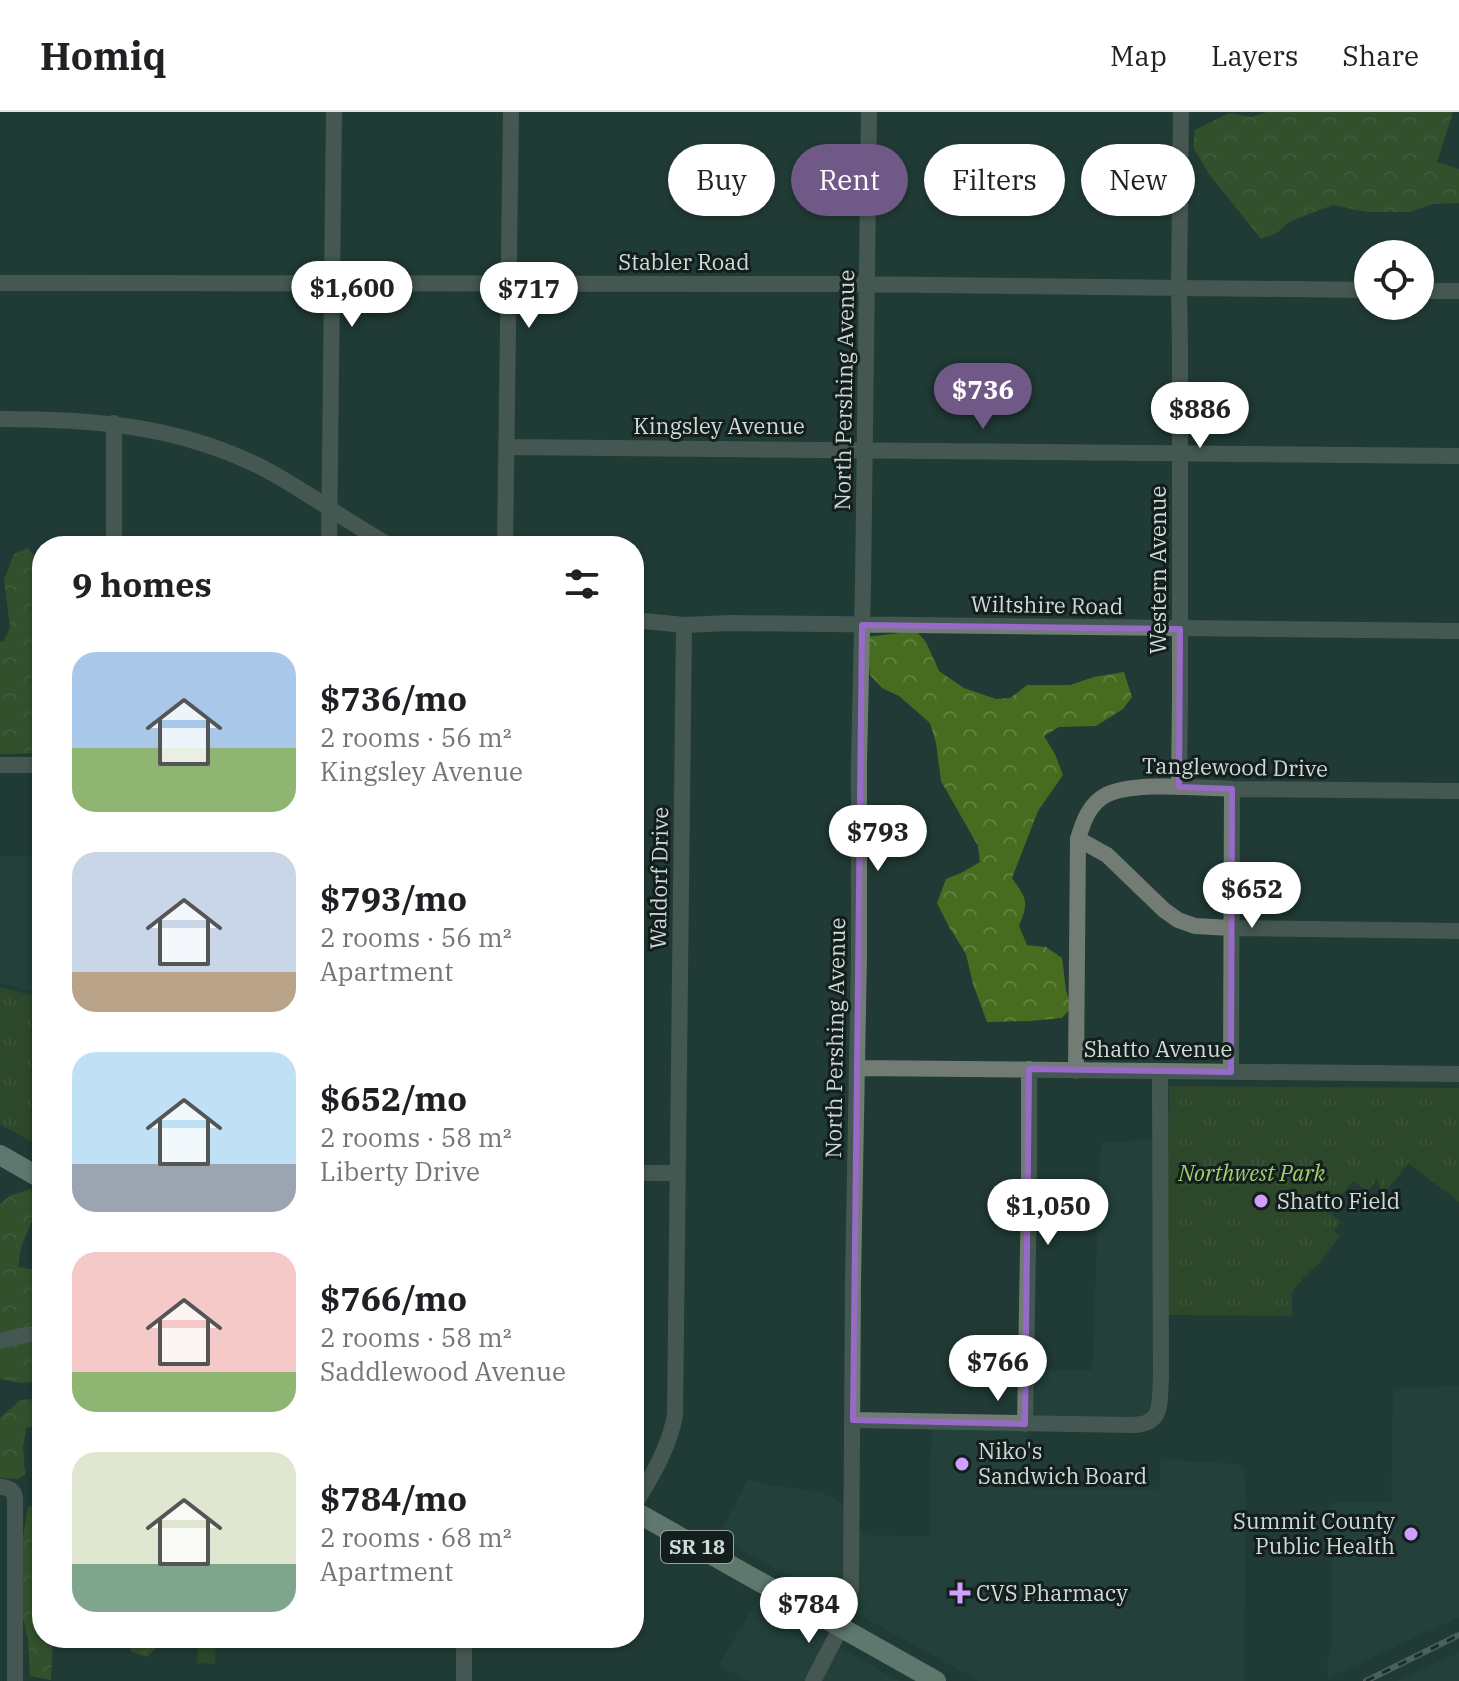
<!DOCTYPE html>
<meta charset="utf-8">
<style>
:root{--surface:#fff;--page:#f6f6f6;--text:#202124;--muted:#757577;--line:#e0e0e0;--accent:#705986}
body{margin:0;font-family:"IBM Plex Serif",serif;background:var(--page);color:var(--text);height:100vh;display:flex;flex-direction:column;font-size:30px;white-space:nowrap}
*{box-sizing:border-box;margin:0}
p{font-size:26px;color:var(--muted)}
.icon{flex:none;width:44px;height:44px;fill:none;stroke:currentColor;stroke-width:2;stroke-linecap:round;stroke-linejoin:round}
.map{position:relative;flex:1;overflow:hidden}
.drawer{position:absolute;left:32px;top:424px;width:612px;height:1112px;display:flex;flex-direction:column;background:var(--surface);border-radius:32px;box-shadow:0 2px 6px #0004}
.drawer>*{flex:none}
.guide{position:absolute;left:668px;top:32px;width:670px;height:72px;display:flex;gap:16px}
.controls{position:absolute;left:1354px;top:128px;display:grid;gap:16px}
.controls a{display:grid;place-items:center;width:80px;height:80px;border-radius:50%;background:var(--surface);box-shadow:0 2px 6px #0004;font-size:40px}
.price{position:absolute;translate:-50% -68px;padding:0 18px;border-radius:28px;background:#fff;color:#222;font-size:26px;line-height:52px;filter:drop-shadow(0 2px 4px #0008)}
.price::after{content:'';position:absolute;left:50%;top:48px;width:24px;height:18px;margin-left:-12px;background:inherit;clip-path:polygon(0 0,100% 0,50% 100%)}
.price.on{background:var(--accent);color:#fff}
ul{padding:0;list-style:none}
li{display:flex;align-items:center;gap:24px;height:200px;padding:0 40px}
li span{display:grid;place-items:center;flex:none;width:224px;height:160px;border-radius:24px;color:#555}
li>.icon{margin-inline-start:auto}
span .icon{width:96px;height:96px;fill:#fffc;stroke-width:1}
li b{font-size:34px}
h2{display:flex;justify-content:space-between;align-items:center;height:96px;padding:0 40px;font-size:34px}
.pill{padding:0 28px;border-radius:36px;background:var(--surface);box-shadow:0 2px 6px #0004;font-size:28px;line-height:72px}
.pill.on{background:var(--accent);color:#fff}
header{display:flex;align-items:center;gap:48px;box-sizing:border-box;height:112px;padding:0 40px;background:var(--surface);border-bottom:2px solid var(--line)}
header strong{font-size:38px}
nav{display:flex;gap:44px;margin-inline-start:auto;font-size:28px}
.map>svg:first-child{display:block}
</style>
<header>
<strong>Homiq</strong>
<nav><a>Map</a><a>Layers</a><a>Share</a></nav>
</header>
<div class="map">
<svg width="1459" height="1569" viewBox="0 0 1459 1569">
<defs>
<pattern id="forest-crowns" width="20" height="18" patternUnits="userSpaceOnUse" patternTransform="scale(2)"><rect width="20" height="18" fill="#476b1f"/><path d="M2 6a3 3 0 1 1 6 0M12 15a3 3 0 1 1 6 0" fill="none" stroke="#60803f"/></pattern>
<pattern id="park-tufts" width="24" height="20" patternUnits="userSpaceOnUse" patternTransform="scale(2)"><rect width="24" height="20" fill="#3b571d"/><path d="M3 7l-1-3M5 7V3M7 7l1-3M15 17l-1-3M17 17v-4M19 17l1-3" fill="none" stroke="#566f3d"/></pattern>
</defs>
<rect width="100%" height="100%" fill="#213a35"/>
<path fill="#264742" d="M 0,744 L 42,744 L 42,882 L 0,871 Z
M 1155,1028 L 1154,1281 L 1151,1297 L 1149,1301 L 1138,1305 L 1036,1303 L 1033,1300 L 1032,1259 L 1092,1258 L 1101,1030 Z
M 1459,1274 L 1459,1505 L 1328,1566 L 1327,1550 L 1332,1532 L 1331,1391 L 1391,1390 L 1393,1277 Z
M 933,1314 L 1028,1318 L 1026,1377 L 1159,1377 L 1161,1347 L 1235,1352 L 1244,1354 L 1246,1391 L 1244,1569 L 979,1569 L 718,1425 L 748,1367 L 765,1372 L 820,1380 L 839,1389 L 863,1423 L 930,1424 L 930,1348 Z
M 759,1485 L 845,1539 L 900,1569 L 750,1569 L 719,1553 Z
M 1459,1540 L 1459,1569 L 1396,1569 Z"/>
<path fill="#3b571d" d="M 198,1526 L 216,1526 L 215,1552 L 197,1551 Z"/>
<path fill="url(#forest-crowns)" d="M 1267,0 L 1453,0 L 1437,50 L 1459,57 L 1459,91 L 1433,92 L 1410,100 L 1367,100 L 1333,93 L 1289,110 L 1277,121 L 1261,127 L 1209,62 L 1193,35 L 1195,18 L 1229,1 L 1252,5 Z
M 28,436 L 42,454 L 42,641 L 0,642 L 0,530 L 4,529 L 10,515 L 4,468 L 14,442 Z
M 916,519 L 926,530 L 939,559 L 964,576 L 996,587 L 1010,586 L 1027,573 L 1070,573 L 1094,565 L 1124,560 L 1132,585 L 1123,597 L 1096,614 L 1059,615 L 1044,624 L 1055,642 L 1063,663 L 1038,699 L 1012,766 C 1027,788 1029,789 1019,814 L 1027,833 L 1046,835 L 1062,846 L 1066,878 L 1071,896 L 1062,906 L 1030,909 L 987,910 L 973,872 L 966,842 L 949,815 L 937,791 L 946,767 L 961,761 L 980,750 L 978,734 L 941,669 L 936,631 L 930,611 L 899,584 L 882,576 L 870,563 L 866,525 Z
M 31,1077 L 35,1102 L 21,1135 L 18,1155 L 42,1159 L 42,1208 L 12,1220 L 0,1221 L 0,1092 L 11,1083 Z
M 42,1225 L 42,1269 L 22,1271 L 0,1267 L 0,1233 Z
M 35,1287 L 42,1290 L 42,1316 L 38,1313 L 26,1316 L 23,1336 L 25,1362 L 18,1367 L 0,1366 L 0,1306 L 20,1288 Z
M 42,1390 L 42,1526 L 53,1526 L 51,1568 L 30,1564 L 28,1528 L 22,1502 L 20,1443 L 28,1395 Z
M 123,1526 L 188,1526 L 188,1534 C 165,1526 163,1529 147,1545 L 132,1540 Z"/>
<path fill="url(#park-tufts)" d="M 0,875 L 42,886 L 42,1036 L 0,1012 Z
M 1169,974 L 1459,976 L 1459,1090 L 1408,1051 L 1382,1085 L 1378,1066 L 1367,1080 L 1354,1069 L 1328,1099 L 1341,1110 L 1334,1119 L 1340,1124 L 1321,1149 L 1303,1166 L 1292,1180 L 1292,1204 L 1166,1203 Z"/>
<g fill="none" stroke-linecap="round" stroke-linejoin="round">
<path stroke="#727b74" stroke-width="16" d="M 0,171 L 848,172 L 1368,178
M 1420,179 L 1459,179
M 0,307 C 93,307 176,313 261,355 C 306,378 346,410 391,434
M 114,311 L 114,434
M 506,335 L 1459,344
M 329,434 L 334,0
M 505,434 L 511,0
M 634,508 L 684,513 L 729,511 L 1459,519
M 0,653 L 42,653
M 1179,675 L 1180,586 L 1180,236 L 1179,177 L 1181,0
M 1078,727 L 1107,743 L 1164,798 L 1178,808 L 1195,814 L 1232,816 L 1459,819
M 857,956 L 1459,962
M 1076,959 L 1078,727 C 1083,710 1089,692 1106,683 C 1133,669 1202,676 1233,677 C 1309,678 1384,678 1459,679
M 1231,960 L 1232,677
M 634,1061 L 677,1061
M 0,1229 L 42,1219
M 853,1308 L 1131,1313 C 1164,1313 1159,1292 1161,1266 L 1160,959
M 1025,1312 L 1029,1077 L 1029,957
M 0,1375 C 8,1375 14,1378 15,1386 L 15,1569
M 634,1394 C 651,1365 669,1337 675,1303 L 684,513
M 464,1569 L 464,1526
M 813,1569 L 841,1515 L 851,1476 L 853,1169 L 859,844 L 859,651 L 863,472 L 869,0"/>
<path stroke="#aec0b4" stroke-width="20" d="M 0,1043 L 42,1067
M 634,1399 L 936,1569"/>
<g stroke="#7d908c" stroke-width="6">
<path id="rail" d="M 1366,1569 L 1459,1523"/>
</g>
<use href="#rail" stroke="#141e1c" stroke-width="3" stroke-dasharray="9" stroke-linecap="butt"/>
</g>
<path d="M0 0H1459V1569H0ZM 862,513 L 1180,517 L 1179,675 L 1232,677 L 1231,960 L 1029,957 L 1025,1312 L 853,1308 Z" fill="#213a35" fill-opacity=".55" fill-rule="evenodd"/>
<path fill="none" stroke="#986ac8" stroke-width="6" stroke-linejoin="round" d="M 862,513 L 1180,517 L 1179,675 L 1232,677 L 1231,960 L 1029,957 L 1025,1312 L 853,1308 Z"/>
<g fill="#d19dfe" stroke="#141e1c" stroke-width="3">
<circle cx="1261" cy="1089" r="8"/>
<circle cx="962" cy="1352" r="8"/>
<circle cx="1411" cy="1422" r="8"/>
<path d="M956 1469h8v8h8v8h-8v8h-8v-8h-8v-8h8z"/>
</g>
<g text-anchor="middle" stroke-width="6" stroke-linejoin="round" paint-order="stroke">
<rect fill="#141e1c" stroke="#96a3a0" stroke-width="2" x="661" y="1419" width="72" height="32" rx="6"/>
<g font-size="20" font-weight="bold" fill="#cedcd9">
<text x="697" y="1442">SR 18</text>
</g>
<g font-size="22" fill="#cedcd9" stroke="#141e1c">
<text x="684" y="158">Stabler Road</text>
<text transform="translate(844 278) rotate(-89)" y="8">North Pershing Avenue</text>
<text x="719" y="322">Kingsley Avenue</text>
<text transform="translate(1158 458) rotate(-90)" y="8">Western Avenue</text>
<text transform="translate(1047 493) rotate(1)" y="8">Wiltshire Road</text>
<text transform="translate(1235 655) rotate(1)" y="8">Tanglewood Drive</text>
<text transform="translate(659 766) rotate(-89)" y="8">Waldorf Drive</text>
<text transform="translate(835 926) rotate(-89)" y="8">North Pershing Avenue</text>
<text x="1158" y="945">Shatto Avenue</text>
</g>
<g font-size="22" font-style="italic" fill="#9fd36e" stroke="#141e1c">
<text x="1252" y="1069">Northwest Park</text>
</g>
<g font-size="22" fill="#cedcd9" stroke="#141e1c" text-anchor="start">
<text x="1277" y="1097">Shatto Field</text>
<text x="978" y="1347">Niko's<tspan x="978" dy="25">Sandwich Board</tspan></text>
<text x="1395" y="1417" text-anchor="end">Summit County<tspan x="1395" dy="25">Public Health</tspan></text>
<text x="976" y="1489">CVS Pharmacy</text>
</g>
</g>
</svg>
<div class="controls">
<a><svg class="icon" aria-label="locate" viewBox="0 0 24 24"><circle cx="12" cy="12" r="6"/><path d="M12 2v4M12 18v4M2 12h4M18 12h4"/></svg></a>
</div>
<b class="price" style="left:352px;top:217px">$1,600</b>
<b class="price" style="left:529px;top:218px">$717</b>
<b class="price on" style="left:983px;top:319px">$736</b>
<b class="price" style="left:1200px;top:338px">$886</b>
<b class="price" style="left:878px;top:761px">$793</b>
<b class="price" style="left:1252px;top:818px">$652</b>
<b class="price" style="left:1048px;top:1135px">$1,050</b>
<b class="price" style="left:998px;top:1291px">$766</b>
<b class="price" style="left:809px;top:1533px">$784</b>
<div class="guide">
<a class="pill">Buy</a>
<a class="pill on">Rent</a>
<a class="pill">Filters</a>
<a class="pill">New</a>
</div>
<section class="drawer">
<h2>9 homes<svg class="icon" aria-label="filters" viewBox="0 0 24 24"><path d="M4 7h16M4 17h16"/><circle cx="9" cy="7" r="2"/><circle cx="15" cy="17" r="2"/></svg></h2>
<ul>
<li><span style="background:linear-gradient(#a9c7e8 60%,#8fb573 0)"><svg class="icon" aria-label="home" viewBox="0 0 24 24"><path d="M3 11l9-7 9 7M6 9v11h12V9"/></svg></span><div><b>$736/mo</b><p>2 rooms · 56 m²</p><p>Kingsley Avenue</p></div></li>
<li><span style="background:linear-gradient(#c9d6e8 75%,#b9a48a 0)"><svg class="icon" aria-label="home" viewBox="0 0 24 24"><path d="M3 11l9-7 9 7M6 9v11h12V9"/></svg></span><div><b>$793/mo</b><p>2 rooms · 56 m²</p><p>Apartment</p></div></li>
<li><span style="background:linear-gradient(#bfe0f5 70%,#9aa5b1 0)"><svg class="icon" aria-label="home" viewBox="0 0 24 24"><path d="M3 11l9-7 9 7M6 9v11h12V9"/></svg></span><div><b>$652/mo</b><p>2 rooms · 58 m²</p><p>Liberty Drive</p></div></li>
<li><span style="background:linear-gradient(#f6c9c9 75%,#8fb573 0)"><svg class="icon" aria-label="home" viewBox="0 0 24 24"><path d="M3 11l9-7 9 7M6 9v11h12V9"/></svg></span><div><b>$766/mo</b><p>2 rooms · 58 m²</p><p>Saddlewood Avenue</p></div></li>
<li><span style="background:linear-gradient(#dfe7d0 70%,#7fa58c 0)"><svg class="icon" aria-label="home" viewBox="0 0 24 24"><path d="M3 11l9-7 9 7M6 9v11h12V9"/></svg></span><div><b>$784/mo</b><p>2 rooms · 68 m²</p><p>Apartment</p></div></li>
</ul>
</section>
</div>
